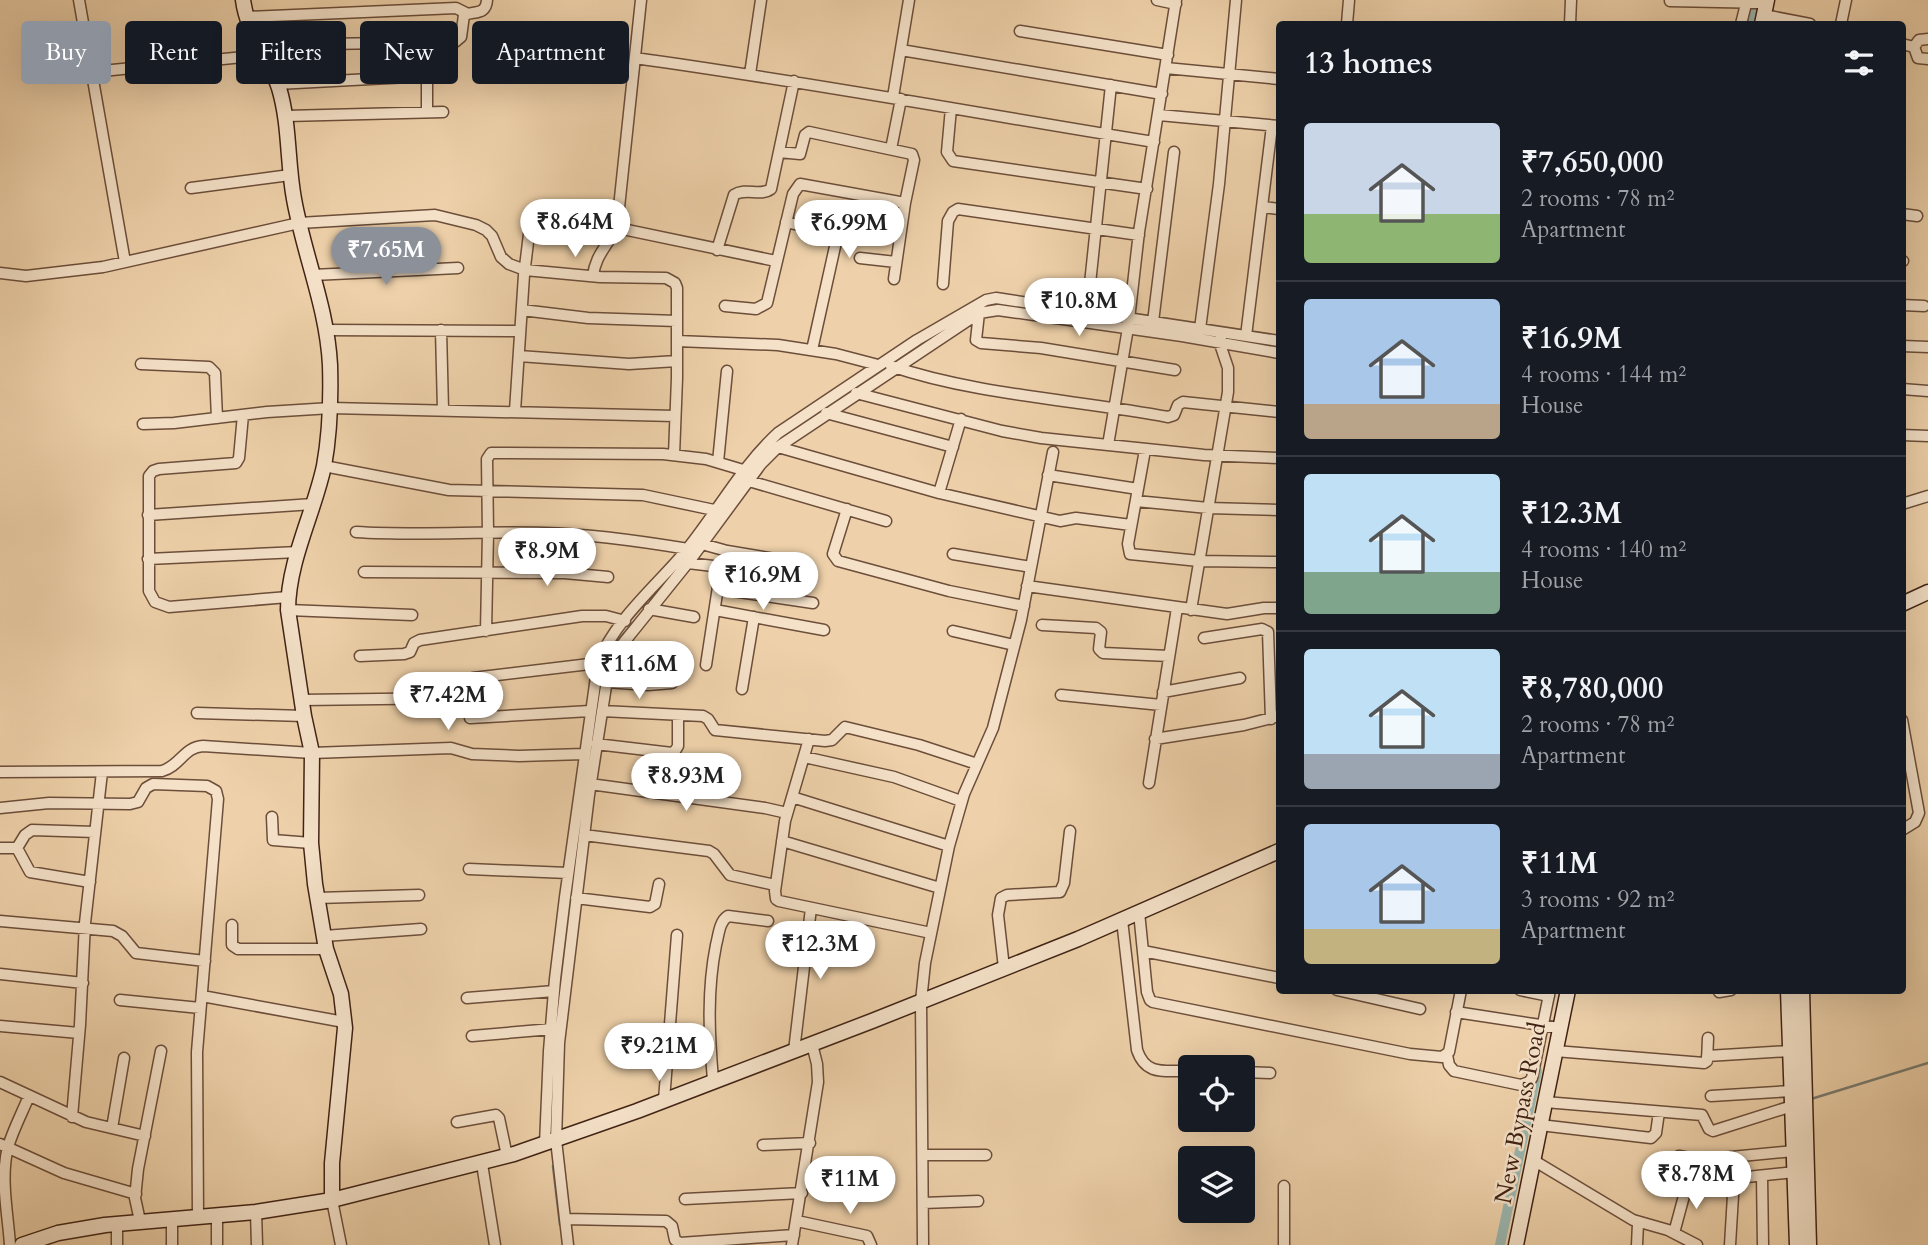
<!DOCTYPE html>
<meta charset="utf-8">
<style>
:root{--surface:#171b24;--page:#242831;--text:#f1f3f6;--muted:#9ea1a6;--line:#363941;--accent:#8c9099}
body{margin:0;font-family:Cardo,serif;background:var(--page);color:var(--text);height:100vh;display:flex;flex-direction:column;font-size:26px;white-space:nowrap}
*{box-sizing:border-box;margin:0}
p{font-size:23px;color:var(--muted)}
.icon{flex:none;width:38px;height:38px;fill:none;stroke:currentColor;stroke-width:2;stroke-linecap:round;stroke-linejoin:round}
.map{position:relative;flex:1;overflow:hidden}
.side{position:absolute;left:1276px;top:21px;width:630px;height:973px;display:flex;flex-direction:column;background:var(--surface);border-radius:7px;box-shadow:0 7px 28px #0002}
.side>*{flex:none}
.guide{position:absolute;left:21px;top:21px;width:665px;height:63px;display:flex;gap:14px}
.controls{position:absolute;left:1178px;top:1055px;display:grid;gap:14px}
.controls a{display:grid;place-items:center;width:77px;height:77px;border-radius:7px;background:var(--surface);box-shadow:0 7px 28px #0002;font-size:35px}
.price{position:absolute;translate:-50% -60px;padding:0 16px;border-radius:24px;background:#fff;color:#222;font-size:23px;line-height:46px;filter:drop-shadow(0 2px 4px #0008)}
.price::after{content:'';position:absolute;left:50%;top:42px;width:21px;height:16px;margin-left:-10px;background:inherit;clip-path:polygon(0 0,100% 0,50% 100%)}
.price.selected{background:var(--accent);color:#fff}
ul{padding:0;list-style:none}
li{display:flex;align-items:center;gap:21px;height:175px;padding:0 28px}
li+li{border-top:2px solid var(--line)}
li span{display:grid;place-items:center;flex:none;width:196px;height:140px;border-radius:7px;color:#555}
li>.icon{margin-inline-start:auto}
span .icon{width:84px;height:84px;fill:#fffc;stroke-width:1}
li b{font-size:30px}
h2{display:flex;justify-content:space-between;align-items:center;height:84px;padding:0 28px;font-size:30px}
.chip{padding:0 24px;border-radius:7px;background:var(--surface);box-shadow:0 7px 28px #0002;font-size:24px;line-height:63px}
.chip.selected{background:var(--accent);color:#fff}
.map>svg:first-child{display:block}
</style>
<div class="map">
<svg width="1928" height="1245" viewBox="0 0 1928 1245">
<rect width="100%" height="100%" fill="#eed1aa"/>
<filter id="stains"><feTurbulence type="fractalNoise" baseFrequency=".00286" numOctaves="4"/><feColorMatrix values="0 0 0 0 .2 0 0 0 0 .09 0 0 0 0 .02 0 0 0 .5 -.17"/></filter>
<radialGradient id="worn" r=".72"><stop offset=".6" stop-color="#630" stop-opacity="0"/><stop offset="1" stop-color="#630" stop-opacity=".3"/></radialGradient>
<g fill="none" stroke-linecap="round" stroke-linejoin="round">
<path stroke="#767b71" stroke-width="2.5" d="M 892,363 L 928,340
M 779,439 L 887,367
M 606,662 L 612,647 L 638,617
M 598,696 L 601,682
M 563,970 L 571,897
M 1811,1099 L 1928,1063
M 553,1166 L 560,1225"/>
<path stroke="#9ab6af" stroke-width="10" d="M 1751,24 L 1756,0
M 1500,1245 L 1537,1071"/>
<g stroke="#6c4e3a" stroke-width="13">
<path id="street" d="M 79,0 L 125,262
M 1157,0 L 1176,4
M 1670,1 L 1767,3
M 1764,15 L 1810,24
M 246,17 L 456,8 L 466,13
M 1347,24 L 1349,0
M 1570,24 L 1571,0
M 1741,24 L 1747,0
M 1841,24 L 1846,0
M 1020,31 L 1168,55
M 1902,44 L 1914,47 L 1918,58 L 1928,59
M 258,45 L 455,42 L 461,37 L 464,15 C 475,11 486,15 487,0
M 1914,47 L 1919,40 L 1928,39
M 901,50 L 1162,94
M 635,58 C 809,82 981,114 1154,142
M 1166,68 L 1279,79
M 92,72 L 264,55
M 750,74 L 761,0
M 277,84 L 427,76
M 893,97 L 909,0
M 951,108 L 947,152 L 953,161 L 1147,189
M 427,112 L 427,44
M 1159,115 L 1279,126
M 286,116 L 443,112
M 891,149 L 901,99
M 779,152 L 800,154 L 805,135 L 809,132 L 912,154 L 914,160 L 905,203 L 894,279
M 191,188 L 290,175
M 1263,207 L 1279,209
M 1902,214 L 1917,216
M 786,222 L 831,233 L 836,242 L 812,350
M 717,250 L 734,195 C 746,187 760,197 771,189 L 794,81
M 860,258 L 896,262
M 1902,261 L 1903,261
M 0,273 L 26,276 L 103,267 L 299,223 L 435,215 L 476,225 L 486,230 L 492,236 L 501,257 L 509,264 L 525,270 L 600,277 L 666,278 L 675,283 L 677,288 L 677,378 L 674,455
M 313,275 L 458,268
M 593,276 C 596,250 613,244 618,217 L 641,0
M 943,284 L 948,221 L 953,212 L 958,209 L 1139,235
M 1902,305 L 1924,306
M 725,306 L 756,309 L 767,303 L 793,194 L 800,184 L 905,203
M 522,310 L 588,318 L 677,321
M 1087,312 L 1111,85
M 979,313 L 976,340 L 981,343 L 1041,348 L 1175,370
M 1153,322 L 1174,152
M 1200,329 L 1219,184 L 1236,0
M 327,330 L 520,331
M 441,330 L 443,410
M 1246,336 L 1272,126
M 677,341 L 778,345 L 836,354 L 878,365
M 1902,346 L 1928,347
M 519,356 L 629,364 L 677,361
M 141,364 L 209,367 L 215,373 L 217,418
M 891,366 C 976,395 1078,400 1168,417 L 1174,415 L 1178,405 L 1183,402 L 1279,412
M 1902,389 L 1928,391
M 856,393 L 1002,431 L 1041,438 L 1204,455 L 1279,458
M 515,411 L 524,275 L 531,218 L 534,214 L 541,212 L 776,261
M 826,413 L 953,447
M 243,415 L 239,458 L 236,463 L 159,469 L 153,471 L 149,476 L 149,591 L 155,602 L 169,607 L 288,597
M 143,424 L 174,423 L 267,412 L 331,408 L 675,416
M 1902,435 L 1928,436
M 1108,445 L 1128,328 L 1139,232 L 1176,0
M 778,447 L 939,493 L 1060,521 L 1076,518 L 1131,525
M 1145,450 L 1128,544 L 1130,554 L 1199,561 L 1279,562
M 718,462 L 727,371
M 324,466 L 449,490 L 643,495 L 714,510
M 1048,475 L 1138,489
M 749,481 L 886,521
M 939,493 L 961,419
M 1136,501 L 1208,508 L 1279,510
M 1902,504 L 1928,496
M 847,509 L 833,554 L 838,561 L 949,591 L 1024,606
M 148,515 L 313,504
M 356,532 C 418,536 481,531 544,533 C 592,534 640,541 688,549
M 702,544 L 727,551 L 805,564
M 953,554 L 1031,567
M 148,559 L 299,552
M 688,563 L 713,566 L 720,570 L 720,574 L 706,665
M 364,572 L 565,573 L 608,577
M 1027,586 L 1227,614 L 1264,608 L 1279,608
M 718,589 L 813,603
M 649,609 L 694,617
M 288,610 L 412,615
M 715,610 L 824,630
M 1191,610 L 1228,392 L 1228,368 L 1220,344 L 1221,337
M 1042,625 L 1096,628 L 1101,632 L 1099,649 L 1103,653 L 1169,656
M 486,631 L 488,533 L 487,459 L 491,453 L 663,454 L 706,459 L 743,470
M 953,631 L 1014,645
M 1204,638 L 1262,629 L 1268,632 L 1271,719
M 619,649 L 669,653
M 360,656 L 404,654 L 410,652 L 414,643 L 420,640 L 582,616 L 606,616 L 625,621
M 606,682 L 648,685 L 672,683
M 742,689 L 754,617
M 1163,692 L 1240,678
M 1061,695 L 1161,705
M 301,700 L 458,698 L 463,696 L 467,683 L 473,678 L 598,663
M 602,711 L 703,716 L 708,719 L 715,730 L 825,741 L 832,740 L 845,727 L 919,745 L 977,764
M 197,713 L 304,716
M 470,718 L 590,711
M 1902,720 L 1919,813 L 1915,822 L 1902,830
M 809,739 L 785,821 L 775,891 L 776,899 L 779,901 L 931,933
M 1155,739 L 1244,725 L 1279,716
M 596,744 L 672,753 L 675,751 L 678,746 L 678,715
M 804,757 L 894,777 L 961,801
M 0,772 L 162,771 C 180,766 184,747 203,746 L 312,753 L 451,748 L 472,754 L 519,756 L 584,754
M 1149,783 L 1177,608
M 590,784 L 765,808 L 787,813
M 792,797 L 949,846
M 0,808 L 49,803 L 130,804 L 138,802 L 146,788 L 153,784 L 207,786 L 216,791 L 218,799 L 197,1052 L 198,1217
M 272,817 L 273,840 L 311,843
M 584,835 L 709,851 L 714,854 L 730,875 L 775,885
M 782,841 L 940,888
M 0,848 L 17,848 L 30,872 L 90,882
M 17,848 L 25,835 L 32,830 L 95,832
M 469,869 L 568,873
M 317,898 L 419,895
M 576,898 L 650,907 L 655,904 L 659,884
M 1139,912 L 1147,992 L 1150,1000 L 1153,1002 L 1410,1054 L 1442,1057 L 1449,1052 L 1461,990
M 1122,920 L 1137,1050 C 1146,1077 1166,1070 1190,1071
M 0,921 L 113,931 L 122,936 L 136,953 L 205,961
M 232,925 L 232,945 L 238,949 L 326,949
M 324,936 L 421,929
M 1143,951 L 1279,978
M 1004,968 L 998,915 L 1001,898 L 1007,895 L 1060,892 L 1064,883 L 1070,831
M 0,974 L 83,983
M 1337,990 L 1420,1009
M 1520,990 L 1549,996
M 1719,992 L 1731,990
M 202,996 L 344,1022
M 467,998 L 554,991
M 120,1000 L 200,1008
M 1456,1012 L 1560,1028
M 0,1026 L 79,1033
M 472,1036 L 552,1029
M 794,1051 L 811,908
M 1555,1051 L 1704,1063 L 1707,1061 L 1708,1038
M 1447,1055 L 1449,1065 L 1454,1071 L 1521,1085 L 1529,1082 L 1532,1078 L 1550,990
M 1707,1056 L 1790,1051
M 1242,1072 L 1270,1073
M 713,1080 C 709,1034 707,990 716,945 C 719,934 719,922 728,916 L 768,921
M 0,1082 L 86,1122 L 145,1136
M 1711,1096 L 1792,1091
M 664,1100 L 677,935
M 1545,1102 L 1702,1115 L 1709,1129 L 1713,1131 L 1792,1106
M 72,1117 L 80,1025 L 85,923 L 102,772
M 457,1122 L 496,1115 L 499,1118 L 507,1156
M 1540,1125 L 1651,1138 L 1656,1133 L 1659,1112
M 112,1128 L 124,1058
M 0,1144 L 64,1173 L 136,1194
M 545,1144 L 549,1051 L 555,979 L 565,897 L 598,663 C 615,620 655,587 684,553 C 717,513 740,468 778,433 L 917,340 L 986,300 L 996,298 L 1279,341
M 763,1145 L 810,1143
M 923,1155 L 986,1155
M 1679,1156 L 1700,1160 L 1794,1151
M 1533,1160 L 1633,1220 L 1668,1230 L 1697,1245
M 482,1164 L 495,1245
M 1654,1172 L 1700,1182 L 1795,1172
M 1762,1176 L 1763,1245
M 805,1178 L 878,1187
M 685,1199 L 802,1193
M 332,1200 L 341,1245
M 923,1203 L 978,1201
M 256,1212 L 257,1245
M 217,1215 L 217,1245
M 565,1219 L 666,1221 L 672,1226 L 675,1240 L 680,1243 L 794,1235
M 140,1221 L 135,1198 L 138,1169 L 161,1051
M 797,1221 L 867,1236 L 871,1245
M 1674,1233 L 1688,1181
M 10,1245 C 8,1214 0,1178 8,1147 C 13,1130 22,1113 29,1096
M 117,1245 L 117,1223
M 172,1245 L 172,1218
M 568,1245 L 556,1140 L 559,1043 L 589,795 L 609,667 L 617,651 L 691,559 L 761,464 L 778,447 L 979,313 L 998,310 L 1182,336 L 1279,353
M 792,1245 L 818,1082 L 817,1064 L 812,1044
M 923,1245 L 921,1001 L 925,963 L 949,846 L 964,794 L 993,728 L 1021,620 L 1053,452
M 1284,1245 L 1284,1186
M 1637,1245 L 1638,1223
M 1730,1245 L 1734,1179"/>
</g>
<g stroke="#402315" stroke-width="17">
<path id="secondary" d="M 243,0 C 247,33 269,57 279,88 C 290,125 287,161 294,199 C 304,255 327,307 330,365 C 331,398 330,433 324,466 C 314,513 288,561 288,610 L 304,716 L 312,753 L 311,843 L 315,884 L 326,949 L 341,994 L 345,1028 L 332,1163 L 332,1200
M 1762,24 L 1767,0
M 1902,604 L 1928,592
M 1788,990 L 1797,1245
M 1802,990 L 1809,1245
M 22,1245 L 58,1233 L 105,1225 L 256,1212 L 332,1200 L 514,1154 L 637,1111 L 872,1021 L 1078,939 L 1279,851
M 1516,1245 L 1568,990"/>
</g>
<use href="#street" stroke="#f4e1c8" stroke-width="10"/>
<use href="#secondary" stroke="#f4e1c8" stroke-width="14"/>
</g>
<g text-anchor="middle" stroke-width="5" stroke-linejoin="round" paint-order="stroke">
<g font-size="24" fill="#402315" stroke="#f4e1c8">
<text transform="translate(1520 1113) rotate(-79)" y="8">New Bypass Road</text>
</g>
</g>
<rect width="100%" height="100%" filter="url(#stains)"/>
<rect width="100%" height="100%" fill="url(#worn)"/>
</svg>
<div class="controls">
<a><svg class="icon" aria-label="locate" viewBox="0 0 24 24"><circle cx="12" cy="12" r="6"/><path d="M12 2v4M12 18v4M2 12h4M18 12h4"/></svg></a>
<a><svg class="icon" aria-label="layers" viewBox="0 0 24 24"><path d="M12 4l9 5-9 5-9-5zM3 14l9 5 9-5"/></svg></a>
</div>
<b class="price" style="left:575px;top:259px">₹8.64M</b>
<b class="price" style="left:849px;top:260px">₹6.99M</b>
<b class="price selected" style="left:386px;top:287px">₹7.65M</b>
<b class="price" style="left:1079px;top:338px">₹10.8M</b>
<b class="price" style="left:547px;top:588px">₹8.9M</b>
<b class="price" style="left:763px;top:612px">₹16.9M</b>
<b class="price" style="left:639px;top:701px">₹11.6M</b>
<b class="price" style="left:448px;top:732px">₹7.42M</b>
<b class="price" style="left:686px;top:813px">₹8.93M</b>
<b class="price" style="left:820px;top:981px">₹12.3M</b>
<b class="price" style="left:659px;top:1083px">₹9.21M</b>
<b class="price" style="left:1696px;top:1211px">₹8.78M</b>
<b class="price" style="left:850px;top:1216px">₹11M</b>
<div class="guide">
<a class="chip selected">Buy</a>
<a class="chip">Rent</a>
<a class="chip">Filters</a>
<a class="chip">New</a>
<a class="chip">Apartment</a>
</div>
<section class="side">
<h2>13 homes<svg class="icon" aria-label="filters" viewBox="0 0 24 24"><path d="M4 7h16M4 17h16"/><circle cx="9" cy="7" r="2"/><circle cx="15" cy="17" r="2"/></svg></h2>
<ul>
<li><span style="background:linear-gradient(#c9d6e8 65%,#8fb573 0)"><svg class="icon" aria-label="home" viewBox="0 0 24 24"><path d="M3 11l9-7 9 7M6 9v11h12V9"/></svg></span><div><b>₹7,650,000</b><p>2 rooms · 78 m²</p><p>Apartment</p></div></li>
<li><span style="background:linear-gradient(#a9c7e8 75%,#b9a48a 0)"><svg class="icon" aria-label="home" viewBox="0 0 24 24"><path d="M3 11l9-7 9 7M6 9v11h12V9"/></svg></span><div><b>₹16.9M</b><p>4 rooms · 144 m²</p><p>House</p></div></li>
<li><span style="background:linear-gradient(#bfe0f5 70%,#7fa58c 0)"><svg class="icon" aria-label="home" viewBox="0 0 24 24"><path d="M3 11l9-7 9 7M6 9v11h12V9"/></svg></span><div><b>₹12.3M</b><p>4 rooms · 140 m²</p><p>House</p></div></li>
<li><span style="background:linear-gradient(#bfe0f5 75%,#9aa5b1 0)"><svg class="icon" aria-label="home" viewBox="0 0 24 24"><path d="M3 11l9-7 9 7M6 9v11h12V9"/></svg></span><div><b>₹8,780,000</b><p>2 rooms · 78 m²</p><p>Apartment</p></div></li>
<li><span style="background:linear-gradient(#a9c7e8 75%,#c2b280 0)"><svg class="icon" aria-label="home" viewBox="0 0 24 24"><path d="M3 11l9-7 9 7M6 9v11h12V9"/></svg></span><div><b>₹11M</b><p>3 rooms · 92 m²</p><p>Apartment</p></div></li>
</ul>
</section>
</div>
